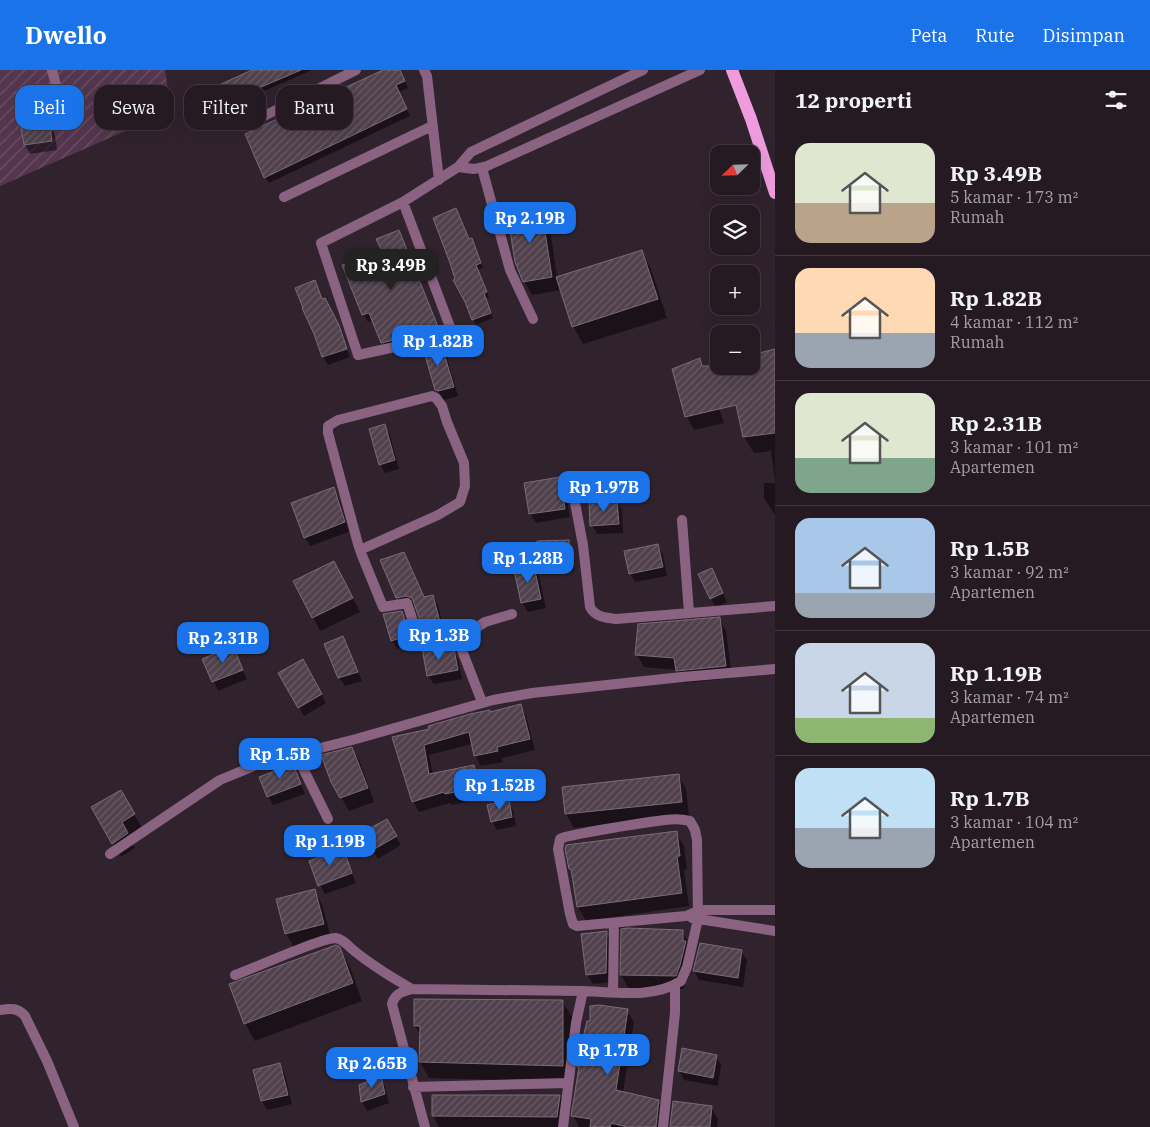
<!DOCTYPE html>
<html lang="id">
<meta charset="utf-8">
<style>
:root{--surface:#251a22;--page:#2d232a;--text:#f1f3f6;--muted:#a3a1a5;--line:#423840;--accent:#1a73e8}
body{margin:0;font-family:"IBM Plex Serif",serif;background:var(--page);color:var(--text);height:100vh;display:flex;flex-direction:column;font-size:19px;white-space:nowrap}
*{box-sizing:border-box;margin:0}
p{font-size:16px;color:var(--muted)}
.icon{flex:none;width:28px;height:28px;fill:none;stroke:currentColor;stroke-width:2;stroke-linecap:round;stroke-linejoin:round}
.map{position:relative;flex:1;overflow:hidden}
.drawer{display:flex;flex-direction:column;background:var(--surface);width:375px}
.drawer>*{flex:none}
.guide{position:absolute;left:15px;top:15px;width:475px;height:45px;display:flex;gap:10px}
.needle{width:32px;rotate:247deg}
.buttons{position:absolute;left:710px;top:75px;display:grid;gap:10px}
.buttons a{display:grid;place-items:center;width:50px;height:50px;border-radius:10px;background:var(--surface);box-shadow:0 5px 20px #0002,0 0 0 1px var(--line);font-size:25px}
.price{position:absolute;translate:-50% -42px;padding:0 11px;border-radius:10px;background:var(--accent);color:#fff;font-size:16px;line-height:32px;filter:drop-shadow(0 1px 2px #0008)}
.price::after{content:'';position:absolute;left:50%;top:30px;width:15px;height:11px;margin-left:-8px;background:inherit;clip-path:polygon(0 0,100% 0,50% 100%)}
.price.current{background:#222;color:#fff}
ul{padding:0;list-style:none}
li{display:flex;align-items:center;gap:15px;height:125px;padding:0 20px}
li+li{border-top:1px solid var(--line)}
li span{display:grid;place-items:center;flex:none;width:140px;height:100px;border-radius:15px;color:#555}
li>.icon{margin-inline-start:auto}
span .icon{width:60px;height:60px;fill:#fffc;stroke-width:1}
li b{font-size:21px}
h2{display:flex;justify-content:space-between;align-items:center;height:60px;padding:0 20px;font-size:21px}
.chip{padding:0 18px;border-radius:15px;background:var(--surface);box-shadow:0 5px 20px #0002,0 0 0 1px var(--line);font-size:18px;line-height:45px}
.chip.current{background:var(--accent);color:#fff}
header{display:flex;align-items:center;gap:30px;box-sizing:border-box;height:70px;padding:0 25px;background:var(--accent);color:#fff}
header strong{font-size:24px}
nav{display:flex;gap:28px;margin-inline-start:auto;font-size:18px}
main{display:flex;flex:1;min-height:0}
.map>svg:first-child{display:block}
</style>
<header>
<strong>Dwello</strong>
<nav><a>Peta</a><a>Rute</a><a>Disimpan</a></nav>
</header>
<main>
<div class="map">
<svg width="775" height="1057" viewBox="0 0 775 1057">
<defs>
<pattern id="garden-furrows" width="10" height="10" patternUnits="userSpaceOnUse" patternTransform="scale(1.25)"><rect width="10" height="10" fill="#55364f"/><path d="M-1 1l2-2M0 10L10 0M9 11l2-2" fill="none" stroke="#6d5268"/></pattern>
<pattern id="building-hatch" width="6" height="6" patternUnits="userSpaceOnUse" patternTransform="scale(1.25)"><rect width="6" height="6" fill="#50414d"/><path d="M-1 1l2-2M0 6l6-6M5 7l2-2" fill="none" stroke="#695c66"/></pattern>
</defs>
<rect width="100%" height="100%" fill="#31232e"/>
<path fill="url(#garden-furrows)" d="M 0,0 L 165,0 L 171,41 L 0,116 Z"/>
<path fill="#0007" d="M 255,0 L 312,0 L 230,36 L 220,15 Z
M 386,0 L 399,0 L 408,18 L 399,22 L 410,46 L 269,113 L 265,107 Z
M 36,21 L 41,30 L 45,51 L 48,51 L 54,60 L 57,80 L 30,84 L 25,75 Z
M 541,137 L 549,151 L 557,208 L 641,181 L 651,199 L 667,248 L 583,274 L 573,256 L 561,220 L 532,225 L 524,211 Z
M 402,168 L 442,266 L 387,280 L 373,250 L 368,252 L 363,244 L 383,182 Z
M 472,169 L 483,198 L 478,200 L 489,227 L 485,229 L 493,248 L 476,255 L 466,231 L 469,170 Z
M 314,212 L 323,230 L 329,237 L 350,287 L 328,295 L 323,287 L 315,264 Z
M 440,275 L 446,284 L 458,326 L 444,330 L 437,320 Z
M 775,280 L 775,412 L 771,381 L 754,383 L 744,367 L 751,296 Z
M 699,290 L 707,304 L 724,353 L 694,360 L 687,347 L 674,300 Z
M 384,356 L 390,365 L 399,399 L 385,403 L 380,394 Z
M 560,409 L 565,418 L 570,447 L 536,453 L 530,444 Z
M 764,413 L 775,413 L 775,445 L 764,428 Z
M 334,419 L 339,428 L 349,462 L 310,476 L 305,467 Z
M 616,431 L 622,440 L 623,463 L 597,464 L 592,455 Z
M 568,471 L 573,480 L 574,502 L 544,503 L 539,494 Z
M 658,476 L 663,485 L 667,506 L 635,512 L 630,503 Z
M 381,490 L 424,528 L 433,526 L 438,535 L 447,572 L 432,573 L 427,563 L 416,537 L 412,535 L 402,536 Z
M 334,492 L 360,542 L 320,561 L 295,512 Z
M 534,497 L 539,506 L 546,538 L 528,542 L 522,533 Z
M 716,509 L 727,532 L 716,538 L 711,529 Z
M 402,542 L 407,551 L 414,574 L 397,579 L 392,570 Z
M 719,549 L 726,561 L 732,608 L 684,613 L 677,600 L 644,597 L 637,585 Z
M 343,567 L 362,611 L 345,616 L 339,607 Z
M 232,578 L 247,609 L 218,621 L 204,589 Z
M 453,581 L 458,589 L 462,609 L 434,614 L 428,606 L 447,582 Z
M 303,591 L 326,633 L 304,646 L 280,603 Z
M 520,636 L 526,646 L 535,680 L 502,688 L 503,692 L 481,696 L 475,685 L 472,674 L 429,685 L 433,705 L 473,696 L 479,707 L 484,728 L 452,735 L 450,733 L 419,742 L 413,731 L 393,668 Z
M 352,678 L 360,692 L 374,732 L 349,741 L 332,711 Z
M 293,696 L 305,724 L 273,735 L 268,726 Z
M 678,705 L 686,719 L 689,745 L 574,758 L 566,744 L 563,718 Z
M 121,721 L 142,758 L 129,766 L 135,778 L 121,787 L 92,737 Z
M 508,732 L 513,740 L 516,756 L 497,760 L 492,751 Z
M 386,750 L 401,775 L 378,789 L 363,764 Z
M 676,763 L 684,776 L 687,799 L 684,800 L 689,836 L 586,851 L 578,837 L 573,804 L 570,799 Z
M 342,780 L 356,813 L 325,824 L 320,815 Z
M 314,820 L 322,834 L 331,868 L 294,877 L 286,864 Z
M 682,861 L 690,875 L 693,886 L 688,909 L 683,919 L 629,919 L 621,905 Z
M 606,862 L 611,871 L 611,912 L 593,914 L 587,905 L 583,865 Z
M 700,875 L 741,881 L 747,890 L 743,917 L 699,910 L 694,901 Z
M 339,878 L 350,897 L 362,931 L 255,971 L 245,953 Z
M 562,931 L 572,947 L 571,1012 L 429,1008 L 420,992 L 421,965 L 415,956 Z
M 627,941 L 634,952 L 623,1023 L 658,1031 L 665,1043 L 663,1057 L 579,1057 L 573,1045 Z
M 716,986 L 721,995 L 718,1016 L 684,1010 L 679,1001 Z
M 280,995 L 285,1004 L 292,1034 L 267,1040 L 262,1031 L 255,1001 Z
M 380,1008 L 385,1016 L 389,1033 L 367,1041 L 362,1032 L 360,1016 Z
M 433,1026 L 559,1027 L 567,1040 L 565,1057 L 439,1057 L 433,1046 Z
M 711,1037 L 718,1049 L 717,1057 L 671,1057 Z"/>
<path fill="url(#building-hatch)" stroke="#7b6b78" d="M 252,0 L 301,0 L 226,32 L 219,15 Z
M 383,0 L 400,0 L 405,11 L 396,15 L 407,39 L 264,108 L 245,64 Z
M 37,19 L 42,51 L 49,50 L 52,71 L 24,75 L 15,23 Z
M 541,136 L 552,207 L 523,212 L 515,192 L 507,141 Z
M 456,138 L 469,169 L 472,168 L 481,193 L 476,195 L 487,222 L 484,223 L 491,243 L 472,250 L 465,232 L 453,210 L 455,209 L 450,193 L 433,148 Z
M 399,160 L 439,259 L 434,261 L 415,265 L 414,262 L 394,270 L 381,273 L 369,243 L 362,245 L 342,195 L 382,181 L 376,169 Z
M 642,180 L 658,229 L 572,257 L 556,207 Z
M 315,210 L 322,229 L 325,228 L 339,255 L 347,279 L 322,287 L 314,264 L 302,238 L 303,238 L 295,218 Z
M 441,273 L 454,317 L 438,321 L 435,320 L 423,278 Z
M 775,279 L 775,363 L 743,367 L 736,335 L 685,347 L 672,299 L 700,288 L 702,296 L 751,296 L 751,285 Z
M 385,354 L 395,390 L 379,395 L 369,359 Z
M 560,407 L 565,439 L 529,444 L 524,413 Z
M 334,417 L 345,452 L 304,468 L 291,433 Z
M 617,430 L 619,454 L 590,456 L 589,431 Z
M 569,470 L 570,493 L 538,494 L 537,471 Z
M 658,474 L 663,497 L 629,504 L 624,481 Z
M 404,482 L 424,527 L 433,525 L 443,564 L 425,564 L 412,528 L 406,526 L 396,528 L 380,490 Z
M 334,491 L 353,528 L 312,548 L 293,511 Z
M 534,496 L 541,529 L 521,533 L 514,500 Z
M 712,498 L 723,523 L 710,529 L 698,504 Z
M 402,541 L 410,565 L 391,571 L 383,544 Z
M 720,547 L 726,596 L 676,601 L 674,588 L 635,585 L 638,554 Z
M 343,566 L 358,602 L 338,608 L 324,574 Z
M 233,576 L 243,600 L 212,612 L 202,589 Z
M 446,577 L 447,580 L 454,579 L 458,600 L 427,606 L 422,578 Z
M 303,589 L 322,624 L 298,638 L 278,603 Z
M 521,634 L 530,669 L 497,677 L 498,681 L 474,686 L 469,662 L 424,675 L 429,704 L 474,695 L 479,717 L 445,724 L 444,722 L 412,732 L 392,667 L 429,659 L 428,656 L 470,644 L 490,640 L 490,642 Z
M 352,677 L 368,718 L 340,728 L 331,712 L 321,685 Z
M 293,694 L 301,714 L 267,727 L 259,707 Z
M 679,704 L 682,732 L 565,744 L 562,717 Z
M 121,720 L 135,744 L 122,752 L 128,763 L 112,774 L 91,737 Z
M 509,730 L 512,747 L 491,752 L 487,735 Z
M 387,749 L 397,766 L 371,781 L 361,763 Z
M 677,761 L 680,786 L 677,786 L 682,823 L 577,837 L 571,799 L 569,799 L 565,779 L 566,775 Z
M 343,778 L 352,803 L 318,816 L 309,791 Z
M 315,819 L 324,854 L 285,864 L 276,829 Z
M 627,858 L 683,860 L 683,871 L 686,871 L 680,895 L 676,906 L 620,905 L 621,859 Z
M 607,861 L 606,903 L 586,905 L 581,864 Z
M 700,873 L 742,880 L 738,908 L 693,901 Z
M 336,875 L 340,877 L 353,913 L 244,954 L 229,914 Z
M 414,929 L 563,930 L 563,996 L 419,992 L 420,956 L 414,956 Z
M 599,935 L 628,939 L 616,1020 L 659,1030 L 656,1057 L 627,1057 L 611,1053 L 610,1057 L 590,1057 L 591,1049 L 571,1046 L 579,997 L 577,997 L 578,989 L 587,951 L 590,951 L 590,936 Z
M 682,978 L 717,985 L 713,1008 L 678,1001 Z
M 280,993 L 288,1025 L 261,1031 L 253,1000 Z
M 381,1006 L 385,1024 L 361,1032 L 359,1015 Z
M 432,1025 L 560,1025 L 557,1047 L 432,1046 Z
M 673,1031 L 712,1036 L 710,1057 L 670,1057 Z"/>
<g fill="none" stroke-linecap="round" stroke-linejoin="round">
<path stroke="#8a6382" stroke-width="10" d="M 52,0 L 64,45
M 424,0 L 427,6 L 439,110
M 248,54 L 356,0
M 458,97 L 474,99 L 487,96 L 700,0
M 482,98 L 510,200 L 533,249
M 284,127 L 432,56
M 403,132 L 450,257 L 449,261 L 436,268 L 358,285 L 321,173 L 403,132 L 458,97 L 471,82 L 643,0
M 570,406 L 583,475 L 590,537 C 595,547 606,548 616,549 L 775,536
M 682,450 L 689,543
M 360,480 L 438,445 L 460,432 L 465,416 L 464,393 L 447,352 L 442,336 L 436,328 L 432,326 L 338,350 L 328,356 L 328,363 L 358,474 L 361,483 L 383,537 L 407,533 L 417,564 L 422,571 L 458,570
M 482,632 L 458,570 L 485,552 L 512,544
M 296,684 L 328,749
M 110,784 L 220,710 L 261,693 L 356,669 L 493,630 L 532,623 L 682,607 L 775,599
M 692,848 L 775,861
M 235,905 C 252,899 323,867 336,868 C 342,869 348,875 352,879 C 371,895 391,907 412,919
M 613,922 L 614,853
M 0,940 C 11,938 18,938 25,946 L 47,991 L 74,1057
M 413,1017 L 568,1013
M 425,1057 L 392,934 C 395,923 402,922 412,919 L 583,921
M 563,1057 L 576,953 L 583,921 C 614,922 653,929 681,911 L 687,897 L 698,849 L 697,770 L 695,760 L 690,751 C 675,747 658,751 643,753 C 617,757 591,761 565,767 L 560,769 L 558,779 L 570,844 L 573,854 L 577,856 L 686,846 L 700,840 L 775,840
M 663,1057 L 675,943 L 675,915"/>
<path stroke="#ee9cde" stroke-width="12" d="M 732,0 L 751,49 L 775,123"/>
</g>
</svg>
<div class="buttons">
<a><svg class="needle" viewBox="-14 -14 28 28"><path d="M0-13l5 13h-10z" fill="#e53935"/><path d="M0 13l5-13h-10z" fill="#a3a1a5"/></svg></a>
<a><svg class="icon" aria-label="layers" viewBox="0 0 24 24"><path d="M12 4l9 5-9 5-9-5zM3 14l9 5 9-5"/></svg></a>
<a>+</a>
<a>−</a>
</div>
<b class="price" style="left:530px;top:174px">Rp 2.19B</b>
<b class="price current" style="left:391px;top:221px">Rp 3.49B</b>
<b class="price" style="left:438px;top:297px">Rp 1.82B</b>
<b class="price" style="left:604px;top:443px">Rp 1.97B</b>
<b class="price" style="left:528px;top:514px">Rp 1.28B</b>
<b class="price" style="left:439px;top:591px">Rp 1.3B</b>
<b class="price" style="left:223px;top:594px">Rp 2.31B</b>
<b class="price" style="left:280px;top:710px">Rp 1.5B</b>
<b class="price" style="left:500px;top:741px">Rp 1.52B</b>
<b class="price" style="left:330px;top:797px">Rp 1.19B</b>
<b class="price" style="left:608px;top:1006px">Rp 1.7B</b>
<b class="price" style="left:372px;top:1019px">Rp 2.65B</b>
<div class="guide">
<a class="chip current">Beli</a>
<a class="chip">Sewa</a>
<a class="chip">Filter</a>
<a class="chip">Baru</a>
</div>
</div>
<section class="drawer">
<h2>12 properti<svg class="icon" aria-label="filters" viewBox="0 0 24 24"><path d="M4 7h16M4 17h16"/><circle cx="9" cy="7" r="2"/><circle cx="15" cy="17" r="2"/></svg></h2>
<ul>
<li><span style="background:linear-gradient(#dfe7d0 60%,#b9a48a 0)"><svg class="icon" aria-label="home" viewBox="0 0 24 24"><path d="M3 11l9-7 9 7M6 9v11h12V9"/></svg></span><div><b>Rp 3.49B</b><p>5 kamar · 173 m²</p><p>Rumah</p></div></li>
<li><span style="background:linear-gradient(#ffd9b3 65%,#9aa5b1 0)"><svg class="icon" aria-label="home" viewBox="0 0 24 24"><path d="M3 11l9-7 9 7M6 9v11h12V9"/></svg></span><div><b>Rp 1.82B</b><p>4 kamar · 112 m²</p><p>Rumah</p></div></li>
<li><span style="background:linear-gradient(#dfe7d0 65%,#7fa58c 0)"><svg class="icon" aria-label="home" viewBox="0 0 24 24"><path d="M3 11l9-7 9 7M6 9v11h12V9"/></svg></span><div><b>Rp 2.31B</b><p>3 kamar · 101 m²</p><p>Apartemen</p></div></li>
<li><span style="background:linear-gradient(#a9c7e8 75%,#9aa5b1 0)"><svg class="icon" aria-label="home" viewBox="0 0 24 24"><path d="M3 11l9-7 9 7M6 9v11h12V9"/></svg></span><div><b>Rp 1.5B</b><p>3 kamar · 92 m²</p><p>Apartemen</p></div></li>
<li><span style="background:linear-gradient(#c9d6e8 75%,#8fb573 0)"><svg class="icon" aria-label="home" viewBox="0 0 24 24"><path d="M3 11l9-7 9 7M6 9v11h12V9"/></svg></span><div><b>Rp 1.19B</b><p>3 kamar · 74 m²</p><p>Apartemen</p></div></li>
<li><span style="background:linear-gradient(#bfe0f5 60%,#9aa5b1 0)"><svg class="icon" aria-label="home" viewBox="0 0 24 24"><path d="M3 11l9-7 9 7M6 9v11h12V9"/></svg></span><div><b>Rp 1.7B</b><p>3 kamar · 104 m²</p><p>Apartemen</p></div></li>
</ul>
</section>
</main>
